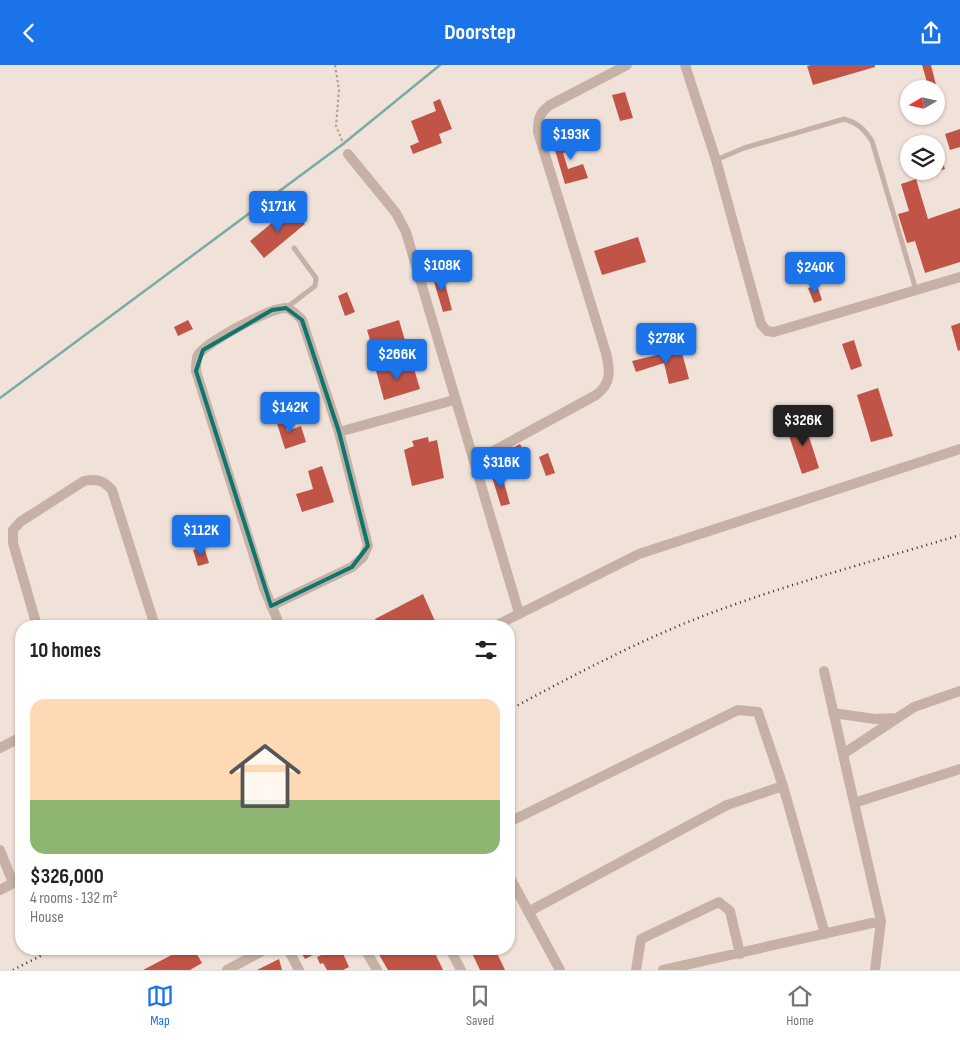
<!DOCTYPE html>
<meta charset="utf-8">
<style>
:root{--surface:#fff;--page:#f6f6f6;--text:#222;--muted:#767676;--line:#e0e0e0;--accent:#1a73e8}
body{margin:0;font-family:"Sofia Sans Condensed",sans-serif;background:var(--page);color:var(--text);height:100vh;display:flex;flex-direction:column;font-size:19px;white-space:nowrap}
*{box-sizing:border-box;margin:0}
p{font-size:16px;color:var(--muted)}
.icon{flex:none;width:28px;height:28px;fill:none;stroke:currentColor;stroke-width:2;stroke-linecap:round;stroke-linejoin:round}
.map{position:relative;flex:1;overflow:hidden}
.drawer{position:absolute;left:15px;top:555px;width:500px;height:335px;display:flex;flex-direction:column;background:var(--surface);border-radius:20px;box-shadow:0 1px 4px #0004}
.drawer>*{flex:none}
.needle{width:32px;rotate:261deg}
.fabs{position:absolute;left:900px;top:15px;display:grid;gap:10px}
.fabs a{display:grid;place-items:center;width:45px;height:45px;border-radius:50%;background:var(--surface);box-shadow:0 1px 4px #0004;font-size:25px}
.price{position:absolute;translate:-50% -42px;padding:0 11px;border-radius:5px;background:var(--accent);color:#fff;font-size:16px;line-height:32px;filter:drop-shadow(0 1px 2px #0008)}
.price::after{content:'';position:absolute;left:50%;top:30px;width:15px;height:11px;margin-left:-8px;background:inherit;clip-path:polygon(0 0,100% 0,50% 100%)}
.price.on{background:#222;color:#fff}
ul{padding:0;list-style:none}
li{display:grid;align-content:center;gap:10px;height:265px;padding:0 15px}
li span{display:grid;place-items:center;height:155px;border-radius:15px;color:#555}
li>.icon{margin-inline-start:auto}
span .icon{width:90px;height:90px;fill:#fffc;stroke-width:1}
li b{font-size:21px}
h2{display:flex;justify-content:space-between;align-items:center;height:60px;padding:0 15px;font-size:21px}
header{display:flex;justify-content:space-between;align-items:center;height:65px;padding:0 15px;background:var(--accent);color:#fff;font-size:22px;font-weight:700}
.menu{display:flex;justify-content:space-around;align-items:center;height:70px;border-top:1px solid var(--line);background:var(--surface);font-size:14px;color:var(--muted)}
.menu a{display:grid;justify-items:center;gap:2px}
.menu .on{color:var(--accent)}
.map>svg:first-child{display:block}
</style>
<header><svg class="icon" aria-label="back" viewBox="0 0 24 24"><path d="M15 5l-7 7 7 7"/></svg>Doorstep<svg class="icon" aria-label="share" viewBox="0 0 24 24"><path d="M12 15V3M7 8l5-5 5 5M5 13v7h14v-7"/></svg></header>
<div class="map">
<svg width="960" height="905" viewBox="0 0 960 905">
<rect width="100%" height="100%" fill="#f0e2d9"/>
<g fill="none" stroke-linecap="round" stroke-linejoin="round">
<path stroke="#7aaba7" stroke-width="2.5" d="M 0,333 L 343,79 L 440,0"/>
</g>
<path fill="#c05547" d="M 811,0 L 875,0 L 875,2 L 813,20 L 807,1 Z
M 922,0 L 931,0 L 937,24 L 929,24 Z
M 625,27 L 633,53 L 620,56 L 612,30 Z
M 440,34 L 452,64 L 439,69 L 442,78 L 413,89 L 410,81 L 419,77 L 411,56 L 436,46 L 433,37 Z
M 960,64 L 960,82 L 950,85 L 945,69 Z
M 587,72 L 589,80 L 563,88 L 568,104 L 583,99 L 588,113 L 565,119 L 554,82 Z
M 936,80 L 945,104 L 936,107 Z
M 916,114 L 928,154 L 960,143 L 960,197 L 925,208 L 915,176 L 907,178 L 898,149 L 909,146 L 901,119 Z
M 291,142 L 305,159 L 264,193 L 250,176 Z
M 638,172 L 646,197 L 602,210 L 594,186 Z
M 442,207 L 452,245 L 443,247 L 432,210 Z
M 817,220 L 822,235 L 814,238 L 808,223 Z
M 347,227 L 355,247 L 345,251 L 338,231 Z
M 188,255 L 193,264 L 178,271 L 174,262 Z
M 399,255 L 406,279 L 374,288 L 367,265 Z
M 960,258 L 960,285 L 958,286 L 951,261 Z
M 854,275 L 862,301 L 851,305 L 842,279 Z
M 681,284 L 689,314 L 669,319 L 664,298 L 636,307 L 632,296 Z
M 412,297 L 420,324 L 384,335 L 375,302 L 383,300 L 385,306 Z
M 878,323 L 893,371 L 871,377 L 857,330 Z
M 283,350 L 287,366 L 301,361 L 306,377 L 285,384 L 275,352 Z
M 804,356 L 819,403 L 802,409 L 786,362 Z
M 428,372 L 429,377 L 437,375 L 444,413 L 412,421 L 404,385 L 414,381 L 412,376 Z
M 520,379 L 524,387 L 509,395 L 510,399 L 501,404 L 495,393 Z
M 548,388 L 555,408 L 546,411 L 539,392 Z
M 322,401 L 334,437 L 302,447 L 296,429 L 313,424 L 308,406 Z
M 501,407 L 510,439 L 501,441 L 491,409 Z
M 204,482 L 209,498 L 198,501 L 193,485 Z
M 423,529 L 435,556 L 423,561 L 379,561 L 375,554 Z
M 183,884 L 194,884 L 202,898 L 190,905 L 143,905 Z
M 299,884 L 325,884 L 305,894 Z
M 334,884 L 341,884 L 349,902 L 343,905 L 327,905 L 323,898 L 320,899 L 317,892 Z
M 379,884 L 433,884 L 443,905 L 388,905 L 378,888 L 380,887 Z
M 470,884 L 495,884 L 505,905 L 480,905 Z
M 279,894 L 282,905 L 257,905 Z"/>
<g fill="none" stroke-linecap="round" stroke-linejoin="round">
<path stroke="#b39b90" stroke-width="2" stroke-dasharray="2.5 2.5" stroke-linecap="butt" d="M 335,0 L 339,25 L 336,61 L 344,80"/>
<path stroke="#c7b1a6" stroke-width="5" d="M 716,95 L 744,83 L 844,54 C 858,58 864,64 872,76 L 916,225
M 286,243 L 315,221 L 316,213 L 294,183"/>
<path stroke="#c7b1a6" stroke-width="10" d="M 685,0 L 716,95 L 761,259 L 767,266 L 774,267 L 960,212
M 348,89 L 396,148 L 406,167 L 519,548
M 339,367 L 454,335
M 475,396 L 596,330 C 612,318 610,305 606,288 L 538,67 C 538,54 539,48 550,40 L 627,0
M 271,541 L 352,502 L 363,492 L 368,481 L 339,367 L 302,255 C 297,250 293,245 286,243 C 273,241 205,278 198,290 C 196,294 196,301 196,306 L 264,523 L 280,561
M 37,561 L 13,478 L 13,465 L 20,457 L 84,416 C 97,413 104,416 112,425 L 155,561
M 495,561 L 639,489 L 960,384
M 824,606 L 881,856
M 833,648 L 875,654 L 897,653
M 0,683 L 21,672
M 843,689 L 914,642 L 960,626
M 854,738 L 960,704
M 509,757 L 738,645 L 758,647 L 783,721 L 825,869
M 0,785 L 13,818
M 509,811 L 560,905
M 0,825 L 21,814
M 528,847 L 727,740 L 783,721
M 288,884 L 299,905
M 365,884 L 377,905
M 450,884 L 461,905
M 227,905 L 266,884
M 636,905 L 641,874 L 719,837 L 730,846 L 740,889
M 663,905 L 881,856 L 875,905"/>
<path stroke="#332926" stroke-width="2.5" stroke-dasharray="1 4" stroke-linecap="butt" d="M 509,645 C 572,611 636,577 703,551 C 787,519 874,496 960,470
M 13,905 L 54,884"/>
</g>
<path fill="none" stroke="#0f766e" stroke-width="4" stroke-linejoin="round" d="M 286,243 L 302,255 L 339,367 L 368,481 L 352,502 L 271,541 L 196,306 L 203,285 L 272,245 Z"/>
</svg>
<div class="fabs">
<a><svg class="needle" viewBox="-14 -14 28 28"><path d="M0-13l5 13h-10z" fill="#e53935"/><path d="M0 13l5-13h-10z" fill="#767676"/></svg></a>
<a><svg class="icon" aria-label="layers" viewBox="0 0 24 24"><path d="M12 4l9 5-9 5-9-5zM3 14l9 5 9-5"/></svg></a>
</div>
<b class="price" style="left:571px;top:96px">$193K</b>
<b class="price" style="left:278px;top:168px">$171K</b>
<b class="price" style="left:442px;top:227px">$108K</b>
<b class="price" style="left:815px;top:229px">$240K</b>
<b class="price" style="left:666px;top:300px">$278K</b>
<b class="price" style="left:397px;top:316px">$266K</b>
<b class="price" style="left:290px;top:369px">$142K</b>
<b class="price on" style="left:803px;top:382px">$326K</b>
<b class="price" style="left:501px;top:424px">$316K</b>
<b class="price" style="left:201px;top:492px">$112K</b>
<section class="drawer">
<h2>10 homes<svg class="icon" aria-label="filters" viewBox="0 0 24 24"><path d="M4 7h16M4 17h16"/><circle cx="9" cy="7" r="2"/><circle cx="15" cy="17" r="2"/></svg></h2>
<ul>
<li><span style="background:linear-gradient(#ffd9b3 65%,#8fb573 0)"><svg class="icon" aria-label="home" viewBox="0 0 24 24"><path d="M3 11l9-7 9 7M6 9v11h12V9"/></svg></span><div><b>$326,000</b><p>4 rooms · 132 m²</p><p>House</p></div></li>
</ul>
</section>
</div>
<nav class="menu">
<a class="on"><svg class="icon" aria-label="map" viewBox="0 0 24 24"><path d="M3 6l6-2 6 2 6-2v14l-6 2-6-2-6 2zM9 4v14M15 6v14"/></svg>Map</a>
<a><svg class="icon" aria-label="saved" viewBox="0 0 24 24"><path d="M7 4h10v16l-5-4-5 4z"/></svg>Saved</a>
<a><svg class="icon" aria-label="home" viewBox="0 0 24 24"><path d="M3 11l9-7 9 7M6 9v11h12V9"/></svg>Home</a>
</nav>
